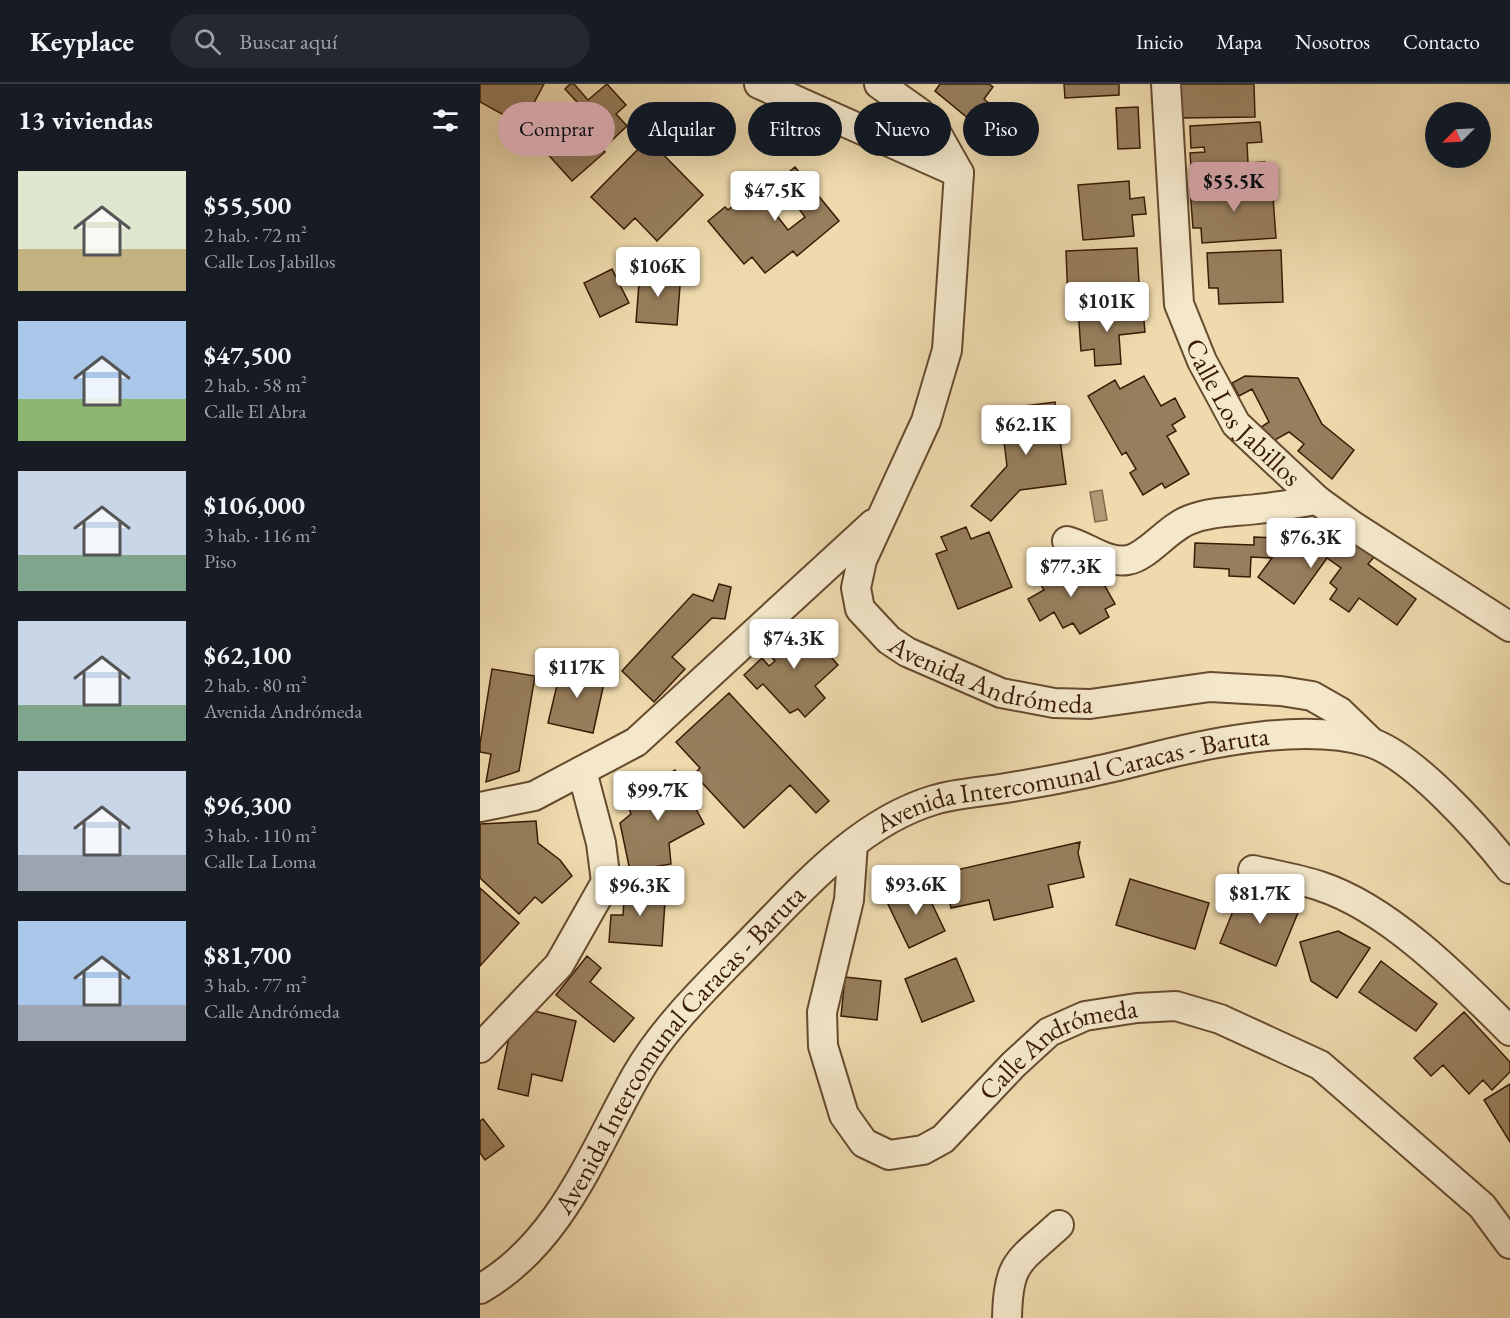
<!DOCTYPE html>
<html lang="es">
<meta charset="utf-8">
<style>
:root{--surface:#171b24;--page:#242831;--text:#f1f3f6;--muted:#9ea1a6;--line:#363941;--accent:#c59692}
body{margin:0;font-family:"EB Garamond",serif;background:var(--page);color:var(--text);height:100vh;display:flex;flex-direction:column;font-size:22px;white-space:nowrap}
*{box-sizing:border-box;margin:0}
p{font-size:20px;color:var(--muted)}
.icon{flex:none;width:33px;height:33px;fill:none;stroke:currentColor;stroke-width:2;stroke-linecap:round;stroke-linejoin:round}
.map{position:relative;flex:1;overflow:hidden}
.side{display:flex;flex-direction:column;background:var(--surface);width:480px}
.side>*{flex:none}
.hud{position:absolute;left:18px;top:18px;width:570px;height:54px;display:flex;gap:12px}
.needle{width:39px;rotate:246deg}
.buttons{position:absolute;left:945px;top:18px;display:grid;gap:12px}
.buttons a{display:grid;place-items:center;width:66px;height:66px;border-radius:50%;background:var(--surface);box-shadow:0 6px 24px #0002;font-size:30px}
.price{position:absolute;translate:-50% -51px;padding:0 14px;border-radius:6px;background:#fff;color:#222;font-size:20px;line-height:39px;filter:drop-shadow(0 2px 3px #0008)}
.price::after{content:'';position:absolute;left:50%;top:36px;width:18px;height:14px;margin-left:-9px;background:inherit;clip-path:polygon(0 0,100% 0,50% 100%)}
.price.current{background:var(--accent);color:#111}
ul{padding:0;list-style:none}
li{display:flex;align-items:center;gap:18px;height:150px;padding:0 18px}
li span{display:grid;place-items:center;flex:none;width:168px;height:120px;border-radius:0px;color:#555}
li>.icon{margin-inline-start:auto}
span .icon{width:72px;height:72px;fill:#fffc;stroke-width:1}
li b{font-size:26px}
h2{display:flex;justify-content:space-between;align-items:center;height:72px;padding:0 18px;font-size:26px}
.pill{padding:0 21px;border-radius:27px;background:var(--surface);box-shadow:0 6px 24px #0002;font-size:21px;line-height:54px}
.pill.current{background:var(--accent);color:#111}
header{display:flex;align-items:center;gap:36px;box-sizing:border-box;height:84px;padding:0 30px;background:var(--surface);border-bottom:2px solid var(--line)}
header strong{font-size:28px}
nav{display:flex;gap:33px;margin-inline-start:auto;font-size:21px}
.search{width:420px;height:54px;background:var(--page);display:flex;align-items:center;gap:15px;box-sizing:border-box;padding:0 21px;border-radius:33px;color:var(--muted);font-size:22px}
main{display:flex;flex:1;min-height:0}
.map>svg:first-child{display:block}
</style>
<header>
<strong>Keyplace</strong>
<div class="search"><svg class="icon" aria-label="search" viewBox="0 0 24 24"><circle cx="10" cy="10" r="6"/><path d="M15 15l6 6"/></svg>Buscar aquí</div>
<nav><a>Inicio</a><a>Mapa</a><a>Nosotros</a><a>Contacto</a></nav>
</header>
<main>
<section class="side">
<h2>13 viviendas<svg class="icon" aria-label="filters" viewBox="0 0 24 24"><path d="M4 7h16M4 17h16"/><circle cx="9" cy="7" r="2"/><circle cx="15" cy="17" r="2"/></svg></h2>
<ul>
<li><span style="background:linear-gradient(#dfe7d0 65%,#c2b280 0)"><svg class="icon" aria-label="home" viewBox="0 0 24 24"><path d="M3 11l9-7 9 7M6 9v11h12V9"/></svg></span><div><b>$55,500</b><p>2 hab. · 72 m²</p><p>Calle Los Jabillos</p></div></li>
<li><span style="background:linear-gradient(#a9c7e8 65%,#8fb573 0)"><svg class="icon" aria-label="home" viewBox="0 0 24 24"><path d="M3 11l9-7 9 7M6 9v11h12V9"/></svg></span><div><b>$47,500</b><p>2 hab. · 58 m²</p><p>Calle El Abra</p></div></li>
<li><span style="background:linear-gradient(#c9d6e8 70%,#7fa58c 0)"><svg class="icon" aria-label="home" viewBox="0 0 24 24"><path d="M3 11l9-7 9 7M6 9v11h12V9"/></svg></span><div><b>$106,000</b><p>3 hab. · 116 m²</p><p>Piso</p></div></li>
<li><span style="background:linear-gradient(#c9d6e8 70%,#7fa58c 0)"><svg class="icon" aria-label="home" viewBox="0 0 24 24"><path d="M3 11l9-7 9 7M6 9v11h12V9"/></svg></span><div><b>$62,100</b><p>2 hab. · 80 m²</p><p>Avenida Andrómeda</p></div></li>
<li><span style="background:linear-gradient(#c9d6e8 70%,#9aa5b1 0)"><svg class="icon" aria-label="home" viewBox="0 0 24 24"><path d="M3 11l9-7 9 7M6 9v11h12V9"/></svg></span><div><b>$96,300</b><p>3 hab. · 110 m²</p><p>Calle La Loma</p></div></li>
<li><span style="background:linear-gradient(#a9c7e8 70%,#9aa5b1 0)"><svg class="icon" aria-label="home" viewBox="0 0 24 24"><path d="M3 11l9-7 9 7M6 9v11h12V9"/></svg></span><div><b>$81,700</b><p>3 hab. · 77 m²</p><p>Calle Andrómeda</p></div></li>
</ul>
</section>
<div class="map">
<svg width="1030" height="1234" viewBox="0 0 1030 1234">
<rect width="100%" height="100%" fill="#eedaad"/>
<filter id="stains"><feTurbulence type="fractalNoise" baseFrequency=".00333" numOctaves="4"/><feColorMatrix values="0 0 0 0 .2 0 0 0 0 .09 0 0 0 0 .02 0 0 0 .5 -.17"/></filter>
<radialGradient id="worn" r=".72"><stop offset=".6" stop-color="#630" stop-opacity="0"/><stop offset="1" stop-color="#630" stop-opacity=".3"/></radialGradient>
<path fill="#b09974" stroke="#806748" stroke-width="1.5" d="M 622,406 L 627,436 L 615,438 L 610,408 Z"/>
<path fill="#977e5c" stroke="#391b05" stroke-width="1.5" fill-rule="evenodd" d="M 0,0 L 64,0 L 42,41 L 0,18 Z
M 90,0 L 94,0 L 108,16 L 127,0 L 146,21 L 136,30 L 147,42 L 126,62 L 115,50 L 112,53 L 125,68 L 92,97 L 55,56 L 97,18 L 85,5 Z
M 460,0 L 509,0 L 513,3 L 504,15 L 522,30 L 506,49 L 455,7 Z
M 584,0 L 639,0 L 639,11 L 585,14 Z
M 698,0 L 774,0 L 775,33 L 699,34 Z
M 658,23 L 660,64 L 638,65 L 636,24 Z
M 780,38 L 782,58 L 767,59 L 768,79 L 785,78 L 786,92 L 712,96 L 710,69 L 725,68 L 724,63 L 711,64 L 710,42 Z
M 168,55 L 223,111 L 177,157 L 155,134 L 144,145 L 111,113 Z
M 315,83 L 359,137 L 317,172 L 313,167 L 285,189 L 272,173 L 264,180 L 228,137 L 245,123 L 248,126 L 274,104 L 280,112 ZM 311,114 L 325,133 L 308,146 L 294,128 Z
M 649,97 L 650,115 L 664,113 L 666,130 L 652,131 L 654,152 L 603,156 L 598,101 Z
M 792,100 L 796,154 L 722,159 L 721,144 L 713,144 L 710,106 Z
M 657,164 L 660,216 L 588,219 L 586,167 Z
M 801,166 L 803,218 L 739,220 L 738,204 L 729,204 L 727,169 Z
M 132,185 L 149,219 L 120,233 L 104,199 Z
M 160,186 L 201,189 L 197,241 L 156,238 Z
M 618,223 L 619,231 L 663,227 L 665,248 L 639,251 L 641,280 L 615,282 L 614,265 L 601,267 L 598,224 Z
M 664,292 L 681,322 L 695,314 L 705,333 L 692,341 L 696,347 L 687,352 L 709,390 L 685,404 L 682,399 L 663,411 L 650,389 L 656,385 L 646,368 L 642,371 L 608,312 L 635,296 L 640,305 Z
M 765,292 L 818,294 L 842,340 L 874,366 L 852,395 L 818,367 L 824,360 L 809,348 L 786,361 L 778,345 L 789,338 L 772,305 L 759,312 L 752,299 Z
M 575,318 L 586,400 L 540,406 L 511,437 L 491,422 L 527,382 L 520,325 Z
M 839,438 L 854,450 L 851,459 L 860,462 L 866,452 L 894,473 L 888,480 L 936,515 L 917,541 L 879,514 L 869,528 L 850,515 L 857,505 L 850,499 L 861,484 L 847,474 L 814,520 L 778,493 L 792,474 L 771,473 L 770,493 L 749,492 L 749,485 L 714,483 L 715,459 L 774,461 L 774,453 L 799,454 L 803,449 L 812,455 L 821,443 L 830,450 Z
M 486,443 L 491,455 L 509,448 L 532,503 L 478,525 L 456,470 L 467,466 L 461,453 Z
M 581,476 L 595,500 L 617,488 L 635,520 L 625,525 L 629,533 L 600,550 L 593,539 L 583,544 L 574,528 L 560,537 L 548,515 L 564,506 L 555,491 Z
M 239,500 L 251,503 L 245,535 L 232,534 L 192,573 L 205,585 L 174,618 L 142,587 L 213,510 L 233,517 Z
M 321,540 L 358,581 L 335,602 L 345,614 L 325,633 L 318,625 L 310,629 L 283,600 L 277,605 L 264,591 L 282,574 L 289,582 L 295,577 L 284,565 L 307,544 L 312,549 Z
M 82,580 L 126,590 L 113,649 L 68,639 Z
M 12,585 L 55,592 L 39,687 L 6,698 L 11,670 L 0,668 L 0,660 Z
M 249,609 L 349,717 L 336,729 L 310,701 L 264,744 L 214,690 L 220,684 L 196,658 Z
M 195,686 L 224,740 L 189,759 L 191,780 L 150,787 L 140,739 L 151,730 L 146,716 Z
M 56,737 L 58,759 L 80,776 L 92,792 L 62,819 L 55,813 L 39,830 L 0,794 L 0,740 Z
M 600,758 L 598,769 L 604,793 L 568,801 L 573,823 L 514,836 L 509,816 L 471,824 L 463,789 Z
M 650,795 L 729,819 L 715,865 L 636,841 Z
M 145,800 L 186,803 L 182,862 L 129,858 L 131,831 L 143,831 Z
M 764,800 L 820,824 L 796,882 L 740,859 Z
M 443,801 L 465,847 L 429,864 L 407,818 Z
M 0,804 L 39,839 L 0,882 Z
M 858,847 L 890,864 L 857,914 L 831,897 L 820,858 Z
M 107,872 L 121,884 L 110,898 L 154,934 L 134,958 L 76,911 Z
M 476,874 L 494,917 L 442,938 L 425,895 Z
M 901,877 L 957,920 L 936,947 L 879,908 Z
M 365,893 L 401,897 L 397,936 L 361,932 Z
M 46,925 L 96,937 L 82,997 L 52,990 L 48,1012 L 18,1005 L 30,949 L 43,940 Z
M 984,928 L 1030,978 L 1030,988 L 1012,1006 L 1003,996 L 989,1010 L 963,981 L 951,992 L 934,974 Z
M 1030,1000 L 1030,1058 L 1004,1016 Z
M 3,1035 L 24,1062 L 5,1076 L 0,1069 L 0,1037 Z"/>
<g fill="none" stroke-linecap="round" stroke-linejoin="round">
<g stroke="#664b2f" stroke-width="32">
<g id="minor">
<path d="M 279,0 L 479,89"/>
<path id="s1" d="M 399,0 L 440,29 L 457,50 L 479,89 L 467,266 L 446,337 L 382,476 L 376,504 L 380,525 L 409,556 L 427,568 L 521,609 L 574,619 L 610,620 L 730,603 L 801,607 L 832,612 L 860,628 L 891,658"/>
<path id="s2" d="M 686,0 L 699,220 L 722,277 L 756,340 L 837,416 L 873,442 L 1030,543"/>
<path d="M 587,457 C 607,462 627,480 648,476 C 667,473 688,444 709,436 C 732,427 754,428 777,425 C 797,423 817,419 837,416"/>
<path d="M 0,723 L 54,712 L 156,658 L 393,440"/>
<path id="s3" d="M 373,760 L 369,816 L 342,928 L 343,962 L 364,1031 L 384,1059 L 409,1071 L 443,1066 L 463,1055 L 533,981 L 569,948 L 605,932 L 657,924 L 696,922 L 740,935 L 840,981 L 1002,1122 L 1030,1160"/>
<path d="M 773,786 C 795,791 819,795 840,802 C 910,825 979,896 1030,947"/>
<path d="M 0,964 L 79,881 L 126,798 L 121,759 L 102,687"/>
<path id="s4" d="M 0,1205 C 81,1159 113,1067 157,990 C 183,945 223,906 259,869 C 316,812 374,740 454,716 C 476,709 502,708 526,704 C 576,696 625,686 674,673 C 737,657 826,639 889,658 C 933,671 1001,748 1030,785"/>
<path d="M 527,1234 C 528,1177 539,1178 579,1141"/>
</g>
</g>
<use href="#minor" stroke="#f4e7ca" stroke-width="28"/>
</g>
<g text-anchor="middle" stroke-width="6" stroke-linejoin="round" paint-order="stroke">
<g font-size="27" fill="#391b05" stroke="#f4e7ca">
<text dy="9" stroke="none"><textPath href="#s2" startOffset="348">Calle Los Jabillos</textPath></text>
<text dy="9" stroke="none"><textPath href="#s1" startOffset="729">Avenida Andrómeda</textPath></text>
<text dy="9" stroke="none"><textPath href="#s4" startOffset="819">Avenida Intercomunal Caracas - Baruta</textPath></text>
<text dy="9" stroke="none"><textPath href="#s4" startOffset="315">Avenida Intercomunal Caracas - Baruta</textPath></text>
<text dy="9" stroke="none"><textPath href="#s3" startOffset="548">Calle Andrómeda</textPath></text>
</g>
</g>
<rect width="100%" height="100%" filter="url(#stains)"/>
<rect width="100%" height="100%" fill="url(#worn)"/>
</svg>
<div class="buttons">
<a><svg class="needle" viewBox="-14 -14 28 28"><path d="M0-13l5 13h-10z" fill="#e53935"/><path d="M0 13l5-13h-10z" fill="#9ea1a6"/></svg></a>
</div>
<b class="price current" style="left:754px;top:129px">$55.5K</b>
<b class="price" style="left:295px;top:138px">$47.5K</b>
<b class="price" style="left:178px;top:214px">$106K</b>
<b class="price" style="left:627px;top:249px">$101K</b>
<b class="price" style="left:546px;top:372px">$62.1K</b>
<b class="price" style="left:831px;top:485px">$76.3K</b>
<b class="price" style="left:591px;top:514px">$77.3K</b>
<b class="price" style="left:314px;top:586px">$74.3K</b>
<b class="price" style="left:97px;top:615px">$117K</b>
<b class="price" style="left:178px;top:738px">$99.7K</b>
<b class="price" style="left:436px;top:832px">$93.6K</b>
<b class="price" style="left:160px;top:833px">$96.3K</b>
<b class="price" style="left:780px;top:841px">$81.7K</b>
<div class="hud">
<a class="pill current">Comprar</a>
<a class="pill">Alquilar</a>
<a class="pill">Filtros</a>
<a class="pill">Nuevo</a>
<a class="pill">Piso</a>
</div>
</div>
</main>
